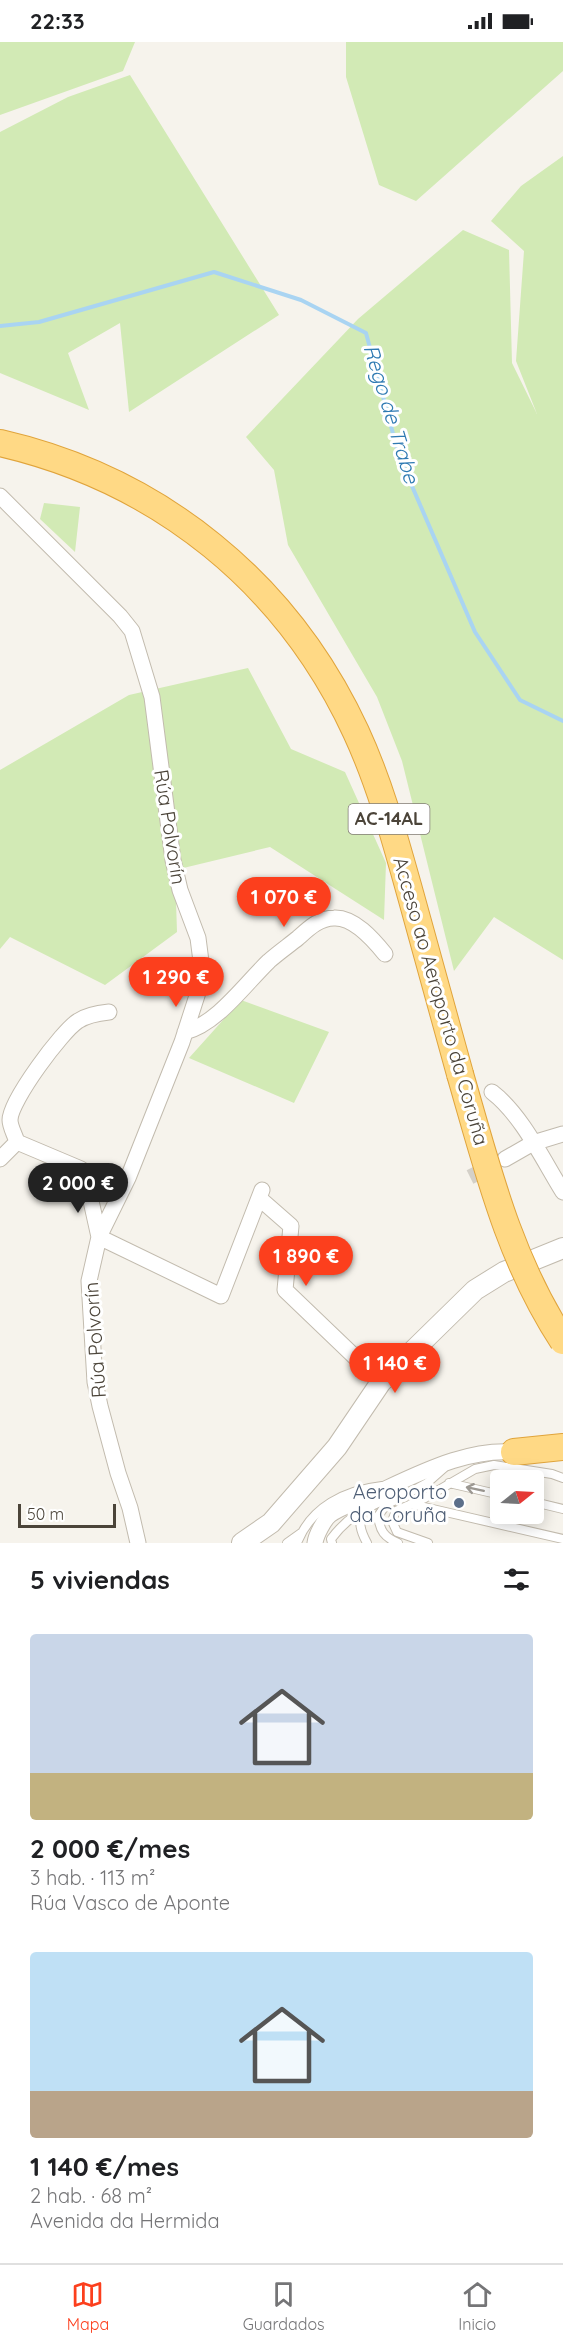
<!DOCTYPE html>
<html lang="es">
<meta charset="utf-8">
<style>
:root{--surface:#fff;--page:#f2f2f2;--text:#202124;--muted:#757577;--line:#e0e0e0;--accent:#fc3f1d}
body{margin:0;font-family:Quicksand,sans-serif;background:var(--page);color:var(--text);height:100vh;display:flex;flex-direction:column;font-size:22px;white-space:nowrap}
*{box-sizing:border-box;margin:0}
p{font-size:20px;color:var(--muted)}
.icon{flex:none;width:33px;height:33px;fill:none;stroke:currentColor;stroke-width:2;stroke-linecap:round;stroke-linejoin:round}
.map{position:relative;height:1501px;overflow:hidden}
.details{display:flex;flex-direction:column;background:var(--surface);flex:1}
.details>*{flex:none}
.needle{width:39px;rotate:72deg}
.buttons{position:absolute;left:490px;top:1428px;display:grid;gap:12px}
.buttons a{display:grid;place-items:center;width:54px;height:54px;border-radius:6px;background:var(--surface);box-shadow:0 3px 15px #0003;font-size:30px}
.scale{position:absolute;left:18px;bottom:15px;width:98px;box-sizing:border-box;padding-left:6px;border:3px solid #4b4439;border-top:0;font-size:16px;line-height:21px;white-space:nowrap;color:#4b4439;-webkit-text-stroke:4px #fff;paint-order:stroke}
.price{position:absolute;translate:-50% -51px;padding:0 14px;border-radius:21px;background:var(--accent);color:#fff;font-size:20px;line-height:39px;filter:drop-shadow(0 2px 3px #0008)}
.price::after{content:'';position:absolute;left:50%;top:36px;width:18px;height:14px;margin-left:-9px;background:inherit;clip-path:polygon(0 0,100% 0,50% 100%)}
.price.on{background:#222;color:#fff}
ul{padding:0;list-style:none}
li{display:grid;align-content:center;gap:12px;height:318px;padding:0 30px}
li span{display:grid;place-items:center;height:186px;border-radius:6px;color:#555}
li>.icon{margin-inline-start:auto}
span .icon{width:108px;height:108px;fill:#fffc;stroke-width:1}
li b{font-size:26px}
h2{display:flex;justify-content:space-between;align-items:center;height:72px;padding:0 30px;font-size:26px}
.status{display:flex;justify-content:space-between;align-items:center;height:42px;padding:0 30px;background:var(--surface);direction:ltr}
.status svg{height:16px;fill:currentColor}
.tab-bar{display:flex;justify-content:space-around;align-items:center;height:84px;border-top:2px solid var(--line);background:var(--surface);font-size:16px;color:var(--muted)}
.tab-bar a{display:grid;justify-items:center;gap:3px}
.tab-bar .on{color:var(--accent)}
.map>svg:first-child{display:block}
</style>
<div class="status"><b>22:33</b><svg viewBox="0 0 49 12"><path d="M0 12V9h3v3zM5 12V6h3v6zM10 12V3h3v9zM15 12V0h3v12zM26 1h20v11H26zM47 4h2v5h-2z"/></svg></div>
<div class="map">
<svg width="563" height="1501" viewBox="0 0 563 1501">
<rect width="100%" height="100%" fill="#f6f3ec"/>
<path fill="#d2eab5" d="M 0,0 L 135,0 L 123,29 L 0,73 Z
M 346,0 L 563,0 L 563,29 L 416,159 L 379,143 L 346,35 Z
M 130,33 L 279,273 L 129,370 L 120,281 L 68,311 L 89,368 L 0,331 L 0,90 L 68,55 Z
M 563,114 L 563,918 L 494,875 L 454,929 L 402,719 L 377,655 L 288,503 L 274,428 L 246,395 L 358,277 L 463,188 L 509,208 L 512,321 L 537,372 L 516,319 L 524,209 L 491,179 L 521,144 Z
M 44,461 L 80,465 L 75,510 L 40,477 Z
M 248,626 L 291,707 L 345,730 L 386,821 L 384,878 L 270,805 L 175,828 L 177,890 L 105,943 L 10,895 L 0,907 L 0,728 L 129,653 Z
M 241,958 L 329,990 L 294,1061 L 189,1016 Z"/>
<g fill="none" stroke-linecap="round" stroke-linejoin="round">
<path stroke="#a9d4f2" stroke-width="4" d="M 0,284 L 39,280 L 214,230 L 301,258 L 366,291 L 399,414 L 475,590 L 520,658 L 563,679"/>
<path stroke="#d4d0c8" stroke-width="15" stroke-dasharray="15 8" stroke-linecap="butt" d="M 470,1135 L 494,1123"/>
<g stroke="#c2bbae" stroke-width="10">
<path id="service" d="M 449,1441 L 501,1453
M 534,1460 L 563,1467
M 411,1462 L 563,1497
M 364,1468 C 357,1479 361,1490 367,1501
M 287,1501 L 301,1491
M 297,1501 C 311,1465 345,1448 382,1444
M 332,1501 L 331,1497 C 349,1473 365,1467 391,1455
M 398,1501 C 384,1495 380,1489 378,1474 L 386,1463 L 427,1441 L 444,1426
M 428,1501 L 397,1490 L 392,1479 L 396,1469 L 425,1456 L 475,1427 L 494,1423 L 552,1432 L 563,1436"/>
</g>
<g stroke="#c2bbae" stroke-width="17">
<path id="minor" d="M 0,454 L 120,574 L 132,589 L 152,655 L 173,818 L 180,848 L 198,896 L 203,935 L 182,1000 L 128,1136 L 99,1195 L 89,1239 L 95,1340 L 100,1364 L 118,1431 L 130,1466 L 138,1501
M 109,970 C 99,971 87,973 78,979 C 62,989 10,1059 10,1078 C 10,1085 15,1093 17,1100 L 81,1127 L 87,1141 L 99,1195 L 221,1254 L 262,1148
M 185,990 C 217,982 245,942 269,919 C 278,911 288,904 298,896 C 308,887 319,876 334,876 C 354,875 373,897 385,912
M 492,1050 C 522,1073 543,1118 563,1150
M 0,1117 L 17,1100
M 505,1117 L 533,1101 L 563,1092
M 259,1156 L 291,1184 L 285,1248 L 381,1340
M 315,1501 C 316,1493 324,1478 330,1473 C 340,1465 356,1461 368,1455 C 414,1434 469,1403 522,1411"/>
</g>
<g stroke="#c2bbae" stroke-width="22">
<path id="tertiary" d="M 242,1501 L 271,1481 L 337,1405 L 381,1340 L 475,1248 L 504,1230 L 563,1206"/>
</g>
<g stroke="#e0a43c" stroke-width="28">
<path id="trunk" d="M 0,401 C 160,438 287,541 356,690 C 381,744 396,801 412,858 C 428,916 444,974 460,1032
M 514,1410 L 563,1405"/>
</g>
<use href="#service" stroke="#fff" stroke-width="8"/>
<use href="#minor" stroke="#fff" stroke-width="15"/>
<use href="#tertiary" stroke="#fff" stroke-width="20"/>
<use href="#trunk" stroke="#ffd985" stroke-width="26"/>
<g stroke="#e0a43c" stroke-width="28" stroke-linecap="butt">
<path id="trunk-bridge" d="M 460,1032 C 487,1125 509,1217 563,1299"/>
</g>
<use href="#trunk-bridge" stroke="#ffd985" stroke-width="26"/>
</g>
<defs><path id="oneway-shaft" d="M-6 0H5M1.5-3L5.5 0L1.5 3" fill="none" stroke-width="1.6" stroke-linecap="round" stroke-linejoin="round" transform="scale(1.5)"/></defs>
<use stroke="#9c9892" href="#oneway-shaft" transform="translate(475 1447) rotate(-168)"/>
<circle fill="#5c6f8a" stroke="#fff" stroke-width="2" cx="459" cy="1461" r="6"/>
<g text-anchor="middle" stroke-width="6" stroke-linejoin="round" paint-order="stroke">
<rect fill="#fff" stroke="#817c74" stroke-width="1.5" x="348.5" y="762" width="81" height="30" rx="4.5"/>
<g font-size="18" font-weight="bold" fill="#4b4439">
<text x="389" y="783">AC-14AL</text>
</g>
<g font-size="20" fill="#4b4439" stroke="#fff">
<text transform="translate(170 785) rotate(81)" y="7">Rúa Polvorín</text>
<text transform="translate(441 959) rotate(74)" y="7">Acceso ao Aeroporto da Coruña</text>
<text transform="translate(95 1298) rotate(-94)" y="7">Rúa Polvorín</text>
</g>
<g font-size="20" fill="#4e5e75" stroke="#fff" text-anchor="end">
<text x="447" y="1457">Aeroporto<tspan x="447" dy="23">da Coruña</tspan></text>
</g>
<g font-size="21" font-style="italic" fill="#2e7ab2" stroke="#fff">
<text transform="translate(391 372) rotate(73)" y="7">Rego de Trabe</text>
</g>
</g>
</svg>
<div class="buttons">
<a><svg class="needle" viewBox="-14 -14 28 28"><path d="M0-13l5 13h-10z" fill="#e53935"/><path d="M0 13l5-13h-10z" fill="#757577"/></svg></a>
</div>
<div class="scale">50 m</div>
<b class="price" style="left:284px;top:886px">1 070 €</b>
<b class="price" style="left:176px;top:966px">1 290 €</b>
<b class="price on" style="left:78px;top:1172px">2 000 €</b>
<b class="price" style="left:306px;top:1245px">1 890 €</b>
<b class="price" style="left:395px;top:1352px">1 140 €</b>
</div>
<section class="details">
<h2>5 viviendas<svg class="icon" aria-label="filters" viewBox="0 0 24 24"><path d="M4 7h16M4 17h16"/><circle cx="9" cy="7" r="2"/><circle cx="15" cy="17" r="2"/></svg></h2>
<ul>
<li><span style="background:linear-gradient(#c9d6e8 75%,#c2b280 0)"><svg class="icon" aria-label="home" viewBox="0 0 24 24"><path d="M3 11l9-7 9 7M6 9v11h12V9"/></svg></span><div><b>2 000 €/mes</b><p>3 hab. · 113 m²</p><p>Rúa Vasco de Aponte</p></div></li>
<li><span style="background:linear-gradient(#bfe0f5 75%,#b9a48a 0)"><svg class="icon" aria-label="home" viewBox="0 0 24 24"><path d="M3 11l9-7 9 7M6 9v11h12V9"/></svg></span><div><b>1 140 €/mes</b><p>2 hab. · 68 m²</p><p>Avenida da Hermida</p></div></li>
</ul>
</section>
<nav class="tab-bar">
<a class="on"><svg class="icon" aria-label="map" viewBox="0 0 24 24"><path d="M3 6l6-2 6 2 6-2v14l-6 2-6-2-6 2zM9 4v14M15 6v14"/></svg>Mapa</a>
<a><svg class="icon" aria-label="saved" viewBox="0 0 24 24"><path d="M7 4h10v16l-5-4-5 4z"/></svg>Guardados</a>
<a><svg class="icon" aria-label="home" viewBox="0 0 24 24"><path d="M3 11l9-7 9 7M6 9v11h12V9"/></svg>Inicio</a>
</nav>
